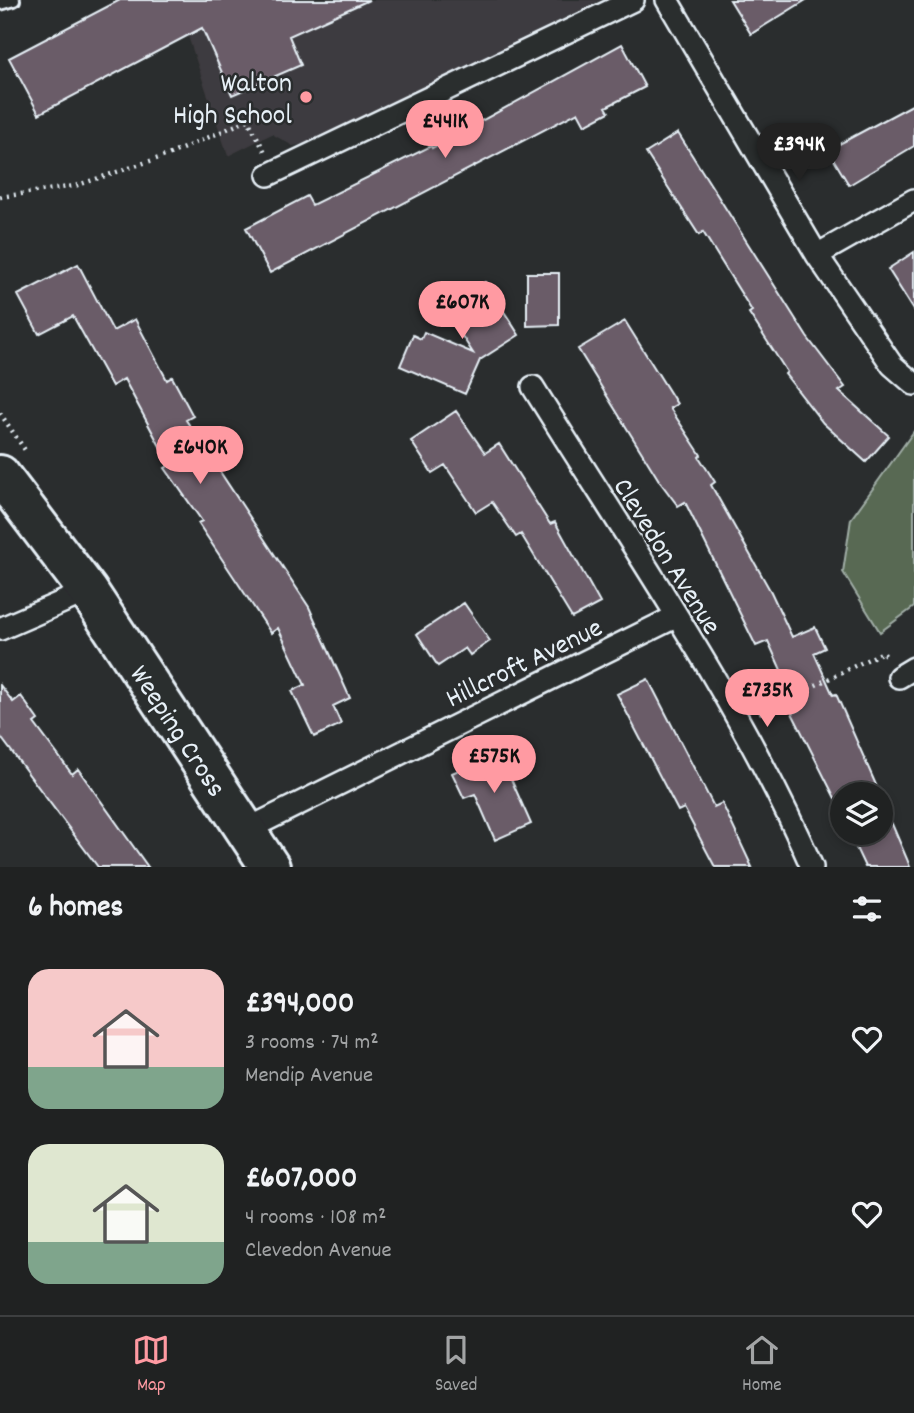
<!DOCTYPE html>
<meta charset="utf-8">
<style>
:root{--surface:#202222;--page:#282a2a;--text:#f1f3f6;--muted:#a2a4a5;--line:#3d3f40;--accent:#ff9aa2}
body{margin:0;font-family:Dekko,sans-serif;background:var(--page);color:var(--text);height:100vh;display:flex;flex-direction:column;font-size:26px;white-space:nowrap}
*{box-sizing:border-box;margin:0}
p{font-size:23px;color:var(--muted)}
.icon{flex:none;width:38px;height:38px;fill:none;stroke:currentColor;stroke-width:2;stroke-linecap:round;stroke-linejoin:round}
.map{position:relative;height:867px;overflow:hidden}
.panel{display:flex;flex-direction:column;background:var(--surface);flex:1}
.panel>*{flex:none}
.controls{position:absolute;left:830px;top:782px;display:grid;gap:14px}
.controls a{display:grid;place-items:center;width:63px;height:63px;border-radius:50%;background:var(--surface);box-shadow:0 4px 10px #0003,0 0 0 2px var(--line);font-size:35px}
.price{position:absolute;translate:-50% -60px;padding:0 16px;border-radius:24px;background:var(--accent);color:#111;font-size:23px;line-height:46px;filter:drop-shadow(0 2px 4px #0008)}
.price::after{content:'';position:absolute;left:50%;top:42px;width:21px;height:16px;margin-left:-10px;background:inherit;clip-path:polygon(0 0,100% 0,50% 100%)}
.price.current{background:#222;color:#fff}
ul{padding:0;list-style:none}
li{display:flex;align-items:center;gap:21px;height:175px;padding:0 28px}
li span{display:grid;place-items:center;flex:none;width:196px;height:140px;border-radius:21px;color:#555}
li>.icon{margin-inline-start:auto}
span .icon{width:84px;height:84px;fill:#fffc;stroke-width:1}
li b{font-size:30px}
h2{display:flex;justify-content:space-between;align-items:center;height:84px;padding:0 28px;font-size:30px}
.menu{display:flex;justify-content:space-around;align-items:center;height:98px;border-top:2px solid var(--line);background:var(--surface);font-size:19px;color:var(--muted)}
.menu a{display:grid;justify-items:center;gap:4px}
.menu .current{color:var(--accent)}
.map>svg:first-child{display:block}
</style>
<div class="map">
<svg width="914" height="867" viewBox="0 0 914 867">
<rect width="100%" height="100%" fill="#2a2d2e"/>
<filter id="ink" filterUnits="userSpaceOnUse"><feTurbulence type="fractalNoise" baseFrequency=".0143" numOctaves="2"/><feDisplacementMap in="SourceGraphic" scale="14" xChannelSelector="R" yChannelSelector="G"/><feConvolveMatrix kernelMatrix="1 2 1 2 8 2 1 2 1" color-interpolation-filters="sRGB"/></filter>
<g filter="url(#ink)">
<path fill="#3d3b3f" d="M 176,0 L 601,0 L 314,142 L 293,146 L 272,134 L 228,156 Z"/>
<path fill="#586953" stroke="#a0ada6" stroke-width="2" d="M 914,431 L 914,607 L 880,632 L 843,572 L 851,519 Z"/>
<path fill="#6a5c67" stroke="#e8f1f8" stroke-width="2" d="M 120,0 L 369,0 L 289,36 L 301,65 L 232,95 L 202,28 L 39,114 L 9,58 Z
M 730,0 L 806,0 L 751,34 Z
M 622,44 L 645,87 L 606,107 L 609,112 L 585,125 L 578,112 L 270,273 L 246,228 L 307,196 L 312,205 L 431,146 L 432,148 Z
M 914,104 L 914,146 L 849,185 L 828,150 Z
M 678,133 L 807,337 L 845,387 L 839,391 L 889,436 L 866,462 L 823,423 L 785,374 L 787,372 L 749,313 L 752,311 L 703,232 L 699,235 L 646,153 Z
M 914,252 L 914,310 L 888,269 Z
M 78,264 L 113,331 L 135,319 L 167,380 L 172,377 L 193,416 L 186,420 L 309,607 L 350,698 L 333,706 L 341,724 L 314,737 L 292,691 L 305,685 L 278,628 L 271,633 L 198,523 L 202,521 L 165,468 L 170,465 L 124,379 L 112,386 L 73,316 L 39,334 L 18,295 Z
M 527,273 L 559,273 L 559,325 L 527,326 Z
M 485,282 L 519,335 L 480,360 L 465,394 L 400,366 L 413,335 L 421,339 L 424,332 L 473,353 L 444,308 Z
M 625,321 L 677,404 L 670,408 L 701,455 L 699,457 L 715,482 L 711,485 L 771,592 L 792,637 L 815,627 L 825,648 L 814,653 L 833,695 L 836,694 L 880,794 L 842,794 L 842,812 L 792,713 L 799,710 L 768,641 L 756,646 L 685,502 L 678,506 L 660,482 L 578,349 Z
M 456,411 L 485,453 L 499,444 L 550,524 L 555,522 L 600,603 L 572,618 L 521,534 L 516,537 L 492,502 L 476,512 L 445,465 L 432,473 L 411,441 Z
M 464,603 L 490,641 L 470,655 L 465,648 L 438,666 L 417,634 Z
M 648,679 L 714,807 L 722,803 L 752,867 L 715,867 L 684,808 L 678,811 L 617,694 Z
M 0,685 L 13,702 L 21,696 L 38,720 L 34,723 L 72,774 L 78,769 L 148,867 L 98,867 L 0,736 Z
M 499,752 L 531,824 L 495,840 L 475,794 L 464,798 L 452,773 Z
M 880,796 L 907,859 L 910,867 L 865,867 L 856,848 L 851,833 L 880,833 Z"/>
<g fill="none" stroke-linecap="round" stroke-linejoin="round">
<g stroke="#e8f1f8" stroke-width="16">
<path id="lane" d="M 0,4 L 14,0"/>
</g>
<g stroke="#e8f1f8" stroke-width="26">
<path id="street" d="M 667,0 L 817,255 L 892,365 L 914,384
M 268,175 L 633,0
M 817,255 L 914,200
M 533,387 C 630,544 738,698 812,867
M 0,629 L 88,591
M 899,677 L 914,668
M 246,830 L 675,617"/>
</g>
<g stroke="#e8f1f8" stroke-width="44">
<g id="highway">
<path id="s1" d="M 0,475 L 88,591 L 270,867"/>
</g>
</g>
<path stroke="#e8f1f8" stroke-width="4.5" stroke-dasharray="2 5" stroke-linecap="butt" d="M 0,197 L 75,186 L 168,155 L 248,120 L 265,152
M 0,413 L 27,453
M 759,713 L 883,652 L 887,658"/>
<use href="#lane" stroke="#2a2d2e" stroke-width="10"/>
<use href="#street" stroke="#2a2d2e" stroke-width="21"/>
<use href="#highway" stroke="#2a2d2e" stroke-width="38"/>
</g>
</g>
<circle fill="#ff9aa2" stroke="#2a2d2e" stroke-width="2.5" cx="306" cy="97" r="7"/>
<g text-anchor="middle" stroke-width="5" stroke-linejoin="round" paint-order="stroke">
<g font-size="28" fill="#e8f1f8" stroke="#2a2d2e" text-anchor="end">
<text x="292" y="91">Walton<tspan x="292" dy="32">High School</tspan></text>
</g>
<g font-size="28" fill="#e8f1f8" stroke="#2a2d2e">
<text transform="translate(669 555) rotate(58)" y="10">Clevedon Avenue</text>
<text transform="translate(523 661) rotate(-26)" y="10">Hillcroft Avenue</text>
<text dy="10" stroke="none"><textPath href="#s1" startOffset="312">Weeping Cross</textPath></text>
</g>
</g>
</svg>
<div class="controls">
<a><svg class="icon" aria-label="layers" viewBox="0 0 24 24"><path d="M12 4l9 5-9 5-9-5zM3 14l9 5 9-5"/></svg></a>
</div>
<b class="price" style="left:445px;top:160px">£441K</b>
<b class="price current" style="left:799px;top:183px">£394K</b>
<b class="price" style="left:462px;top:341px">£607K</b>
<b class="price" style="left:200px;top:486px">£640K</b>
<b class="price" style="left:767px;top:729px">£735K</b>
<b class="price" style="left:494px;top:795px">£575K</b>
</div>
<section class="panel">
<h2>6 homes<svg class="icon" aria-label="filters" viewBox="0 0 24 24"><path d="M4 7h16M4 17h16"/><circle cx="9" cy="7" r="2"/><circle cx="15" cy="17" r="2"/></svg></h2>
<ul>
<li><span style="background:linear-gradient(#f6c9c9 70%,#7fa58c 0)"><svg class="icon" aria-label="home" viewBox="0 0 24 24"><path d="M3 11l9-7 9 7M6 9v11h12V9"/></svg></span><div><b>£394,000</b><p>3 rooms · 74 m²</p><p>Mendip Avenue</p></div><svg class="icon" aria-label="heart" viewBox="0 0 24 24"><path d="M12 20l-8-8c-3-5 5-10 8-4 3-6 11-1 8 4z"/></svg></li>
<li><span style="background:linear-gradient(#dfe7d0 70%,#7fa58c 0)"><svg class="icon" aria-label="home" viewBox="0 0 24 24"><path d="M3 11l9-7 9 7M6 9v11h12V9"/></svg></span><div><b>£607,000</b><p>4 rooms · 108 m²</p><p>Clevedon Avenue</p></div><svg class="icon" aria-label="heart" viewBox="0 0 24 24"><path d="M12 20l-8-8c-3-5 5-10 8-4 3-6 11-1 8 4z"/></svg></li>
</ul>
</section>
<nav class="menu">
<a class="current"><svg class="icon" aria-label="map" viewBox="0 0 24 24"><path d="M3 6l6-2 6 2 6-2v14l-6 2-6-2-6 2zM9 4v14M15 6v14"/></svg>Map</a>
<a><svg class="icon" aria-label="saved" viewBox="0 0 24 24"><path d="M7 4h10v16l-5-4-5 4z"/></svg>Saved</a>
<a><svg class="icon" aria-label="home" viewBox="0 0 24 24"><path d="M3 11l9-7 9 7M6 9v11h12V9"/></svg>Home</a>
</nav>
